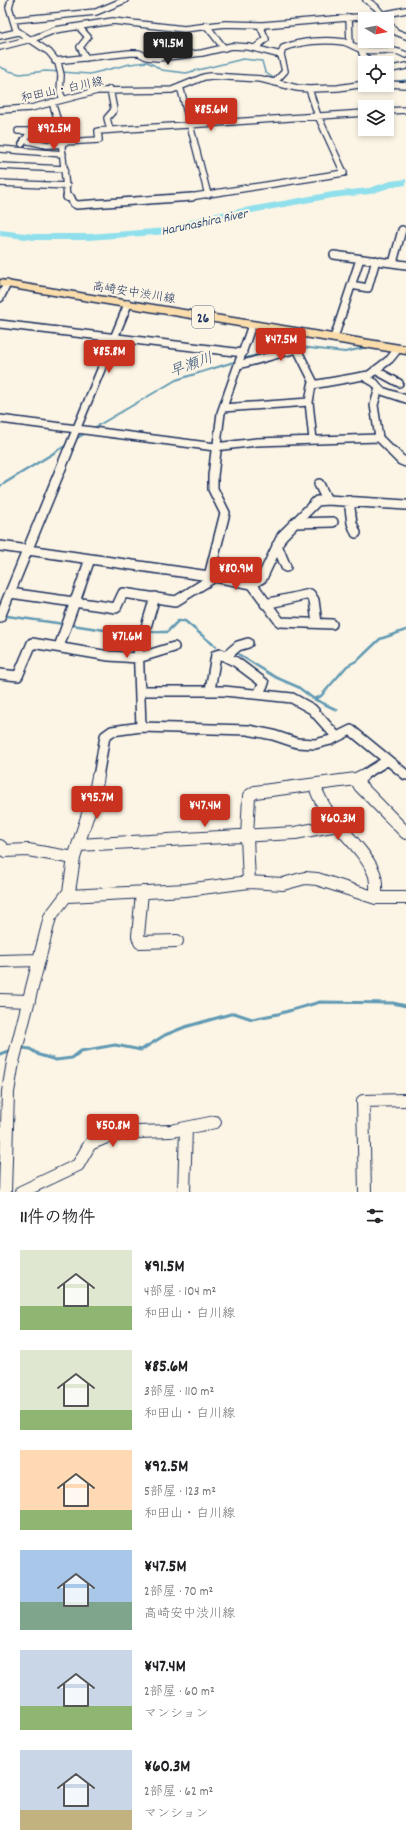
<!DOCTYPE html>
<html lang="ja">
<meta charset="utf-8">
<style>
:root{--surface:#fff;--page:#f6f6f6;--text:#202124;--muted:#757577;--accent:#c8321e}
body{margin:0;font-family:Dekko,"Klee One",sans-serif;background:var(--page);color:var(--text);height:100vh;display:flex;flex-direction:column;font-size:15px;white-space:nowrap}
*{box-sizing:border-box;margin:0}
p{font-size:13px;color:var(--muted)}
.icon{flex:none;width:22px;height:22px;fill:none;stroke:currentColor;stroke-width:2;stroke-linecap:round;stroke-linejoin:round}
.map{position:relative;height:1192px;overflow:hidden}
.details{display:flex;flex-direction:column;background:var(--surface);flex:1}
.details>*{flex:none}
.needle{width:26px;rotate:99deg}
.controls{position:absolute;left:358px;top:12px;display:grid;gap:8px}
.controls a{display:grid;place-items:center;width:36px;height:36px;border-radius:0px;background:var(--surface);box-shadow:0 2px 6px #0003;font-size:20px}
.price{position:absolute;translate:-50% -34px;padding:0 9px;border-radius:4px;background:var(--accent);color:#fff;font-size:13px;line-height:26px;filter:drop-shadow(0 1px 2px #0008)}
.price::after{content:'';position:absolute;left:50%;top:24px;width:12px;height:9px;margin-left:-6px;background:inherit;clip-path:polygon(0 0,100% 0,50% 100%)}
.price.selected{background:#222;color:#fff}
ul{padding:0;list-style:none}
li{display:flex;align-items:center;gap:12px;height:100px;padding:0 20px}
li span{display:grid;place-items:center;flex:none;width:112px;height:80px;border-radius:0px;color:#555}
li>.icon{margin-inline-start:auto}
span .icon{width:48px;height:48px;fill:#fffc;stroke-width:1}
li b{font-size:17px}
h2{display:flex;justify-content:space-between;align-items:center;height:48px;padding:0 20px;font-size:17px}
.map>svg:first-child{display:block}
</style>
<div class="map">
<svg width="406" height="1192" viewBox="0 0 406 1192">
<rect width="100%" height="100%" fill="#fcf5e5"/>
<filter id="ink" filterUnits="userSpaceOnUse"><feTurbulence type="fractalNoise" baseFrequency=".025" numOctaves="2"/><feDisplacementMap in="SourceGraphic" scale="8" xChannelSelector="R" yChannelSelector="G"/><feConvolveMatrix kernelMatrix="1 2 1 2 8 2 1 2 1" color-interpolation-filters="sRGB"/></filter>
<g filter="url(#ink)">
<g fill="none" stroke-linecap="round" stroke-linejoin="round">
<path stroke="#6199b3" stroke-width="1.5" d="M 0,67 L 9,71 L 20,74 L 46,71 L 90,74 L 130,64 L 147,62 L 154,65 L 161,70 L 186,73 L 243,59 L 262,61 L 265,72 L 276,80
M 393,82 L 406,80"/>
<path stroke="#6199b3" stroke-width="2" d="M 242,359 L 291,346 L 345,352 L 368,347
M 92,429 L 176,380 L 237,361
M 74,440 L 86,433
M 55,452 L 68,444"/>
<path stroke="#6199b3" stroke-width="2.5" d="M 0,486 L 57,451
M 7,616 L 64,624
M 72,625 L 137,635
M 147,632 L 167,632 L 178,621 L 185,621 L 216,647
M 235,652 L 275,677 L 298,687 L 314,699 L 337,710
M 314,699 L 321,696 L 347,666 L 358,660 L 380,639 L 406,630"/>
<path stroke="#6199b3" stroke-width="3" d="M 23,1048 L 30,1049 L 39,1055 L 56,1060 L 72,1058 L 81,1051 L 115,1045 L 141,1050 L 165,1035 L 185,1027 L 234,1013 L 252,1019 L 278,1014 L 320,1002 L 393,1003 L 406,1006
M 0,1054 L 8,1051"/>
<path fill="#8fdfec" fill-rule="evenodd" d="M 406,179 L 406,185 L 392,187 L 370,194 L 332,198 L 208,221 L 168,234 L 88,240 L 34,240 L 0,236 L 0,230 L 34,234 L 88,234 L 167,228 L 206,215 L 332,192 L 369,188 L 391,181 Z"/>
<g stroke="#1b2f5e" stroke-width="8">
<path id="street-far3" d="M 11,0 L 9,7 L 16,30 L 49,52 L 58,63 L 61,75 L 60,92 L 63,99
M 366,0 L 376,7 L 385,18
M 349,17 L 350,44
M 13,20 L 96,12 L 125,0
M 387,21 L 396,32 L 406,36
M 206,25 L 224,48
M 79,27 L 88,37 L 80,47 L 86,58
M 0,36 L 18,32
M 0,47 L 35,38 L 55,30 L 113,21 L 184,29 L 225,24 L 263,25
M 255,48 L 266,39 L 261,28 L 263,25 L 382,15 L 406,10
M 361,50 L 363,56 L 374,63
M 55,61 L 130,53 L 139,53 L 147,57 L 158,58 L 202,53 L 232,46 L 249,47 L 281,55
M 387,70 L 406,66
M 275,82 L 285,71 L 281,55 L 283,48 C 301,41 325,39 344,42 C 351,44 357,49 364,50 C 379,52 392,47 406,55
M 387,84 L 406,85
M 178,88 L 181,90 L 208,195
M 110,89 L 114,110 L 107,118 L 110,130
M 52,102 L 60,128 L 67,198 L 71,198
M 0,110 L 31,108 L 97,91 L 172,90 L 204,77 L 211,76 L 261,79 L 297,88 L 309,89 L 338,88 L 365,84
M 387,111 L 406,110
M 18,131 L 31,131 L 22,144
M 24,140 L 47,145 L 63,144
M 63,142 L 99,140 L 98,131 L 365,113
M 0,149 L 63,154
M 0,166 L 65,169
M 0,183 L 67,186
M 183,198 L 344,173 L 318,116 L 309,89"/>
</g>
<g stroke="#1b2f5e" stroke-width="10">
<path id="street-far2" d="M 67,197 L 71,198 L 73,203 L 77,205 L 192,197
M 334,255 L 406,265
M 393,263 L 402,230
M 351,285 L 368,288 L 376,260
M 0,298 L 7,284
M 0,324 L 243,353
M 334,338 L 360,259
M 239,365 L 297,349 L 314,383
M 375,370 L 399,383
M 363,376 L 375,383 L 379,388 L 374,405 L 379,438 L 393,452
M 379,390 L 406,399
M 223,408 L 309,402
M 0,419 L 215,447 L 257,442 L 379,438
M 313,440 L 309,402 L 312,385 L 369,375 L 390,359 L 398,349
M 67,452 L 128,304
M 216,452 L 221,413 L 252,325"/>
</g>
<g stroke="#1b2f5e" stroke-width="12">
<path id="street-far1" d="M 392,451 L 401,460 L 406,462
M 319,484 L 327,500
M 349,501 L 352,523 L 356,533
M 295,523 L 333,522
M 277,545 L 286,567
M 0,546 L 209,576 L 252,584 L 262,578 L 282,536 L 317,501 L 327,500 L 406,505
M 209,576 L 225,513 L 213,489 L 213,476 L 216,451
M 252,584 L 280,622 L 332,624
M 10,593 L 116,608 L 123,593 L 176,601 L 213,578
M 265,604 L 310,594 L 314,600 L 317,623
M 0,617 L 68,451
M 59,647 L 90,559
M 226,656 L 238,646 L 248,643
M 0,674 L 18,676 L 32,643 L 109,656 L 138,658 L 174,647
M 210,690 L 216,655 L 220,654 L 236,662 L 264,683 L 258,694
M 140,691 L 224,691 L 292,698 L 312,709 L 336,736
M 141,727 L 138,641 L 146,627 L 155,597
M 98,777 L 105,736 L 112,731 L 141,727 L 248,730 L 273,735 L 297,743 L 315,744 L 331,740 L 351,730 L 406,775
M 360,777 L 388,760"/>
</g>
<g stroke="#1b2f5e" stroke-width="14">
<path id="street" d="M 356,779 L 360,786 L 406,833
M 315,786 C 326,823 361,842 374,873 C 377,880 376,890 376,898
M 78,845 L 295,833 L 332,826 L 337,823
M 0,846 L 5,851 L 28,850 L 74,858
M 249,882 L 247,837 L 249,796 L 255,792 L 356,779 L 362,776
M 142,892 L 138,936 L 140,942 L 177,941
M 68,896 L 186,890 L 249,882 L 283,884 L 305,878 L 317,879 L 376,898 L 406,898
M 0,961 L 39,960
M 0,1000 L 29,1001
M 5,1192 L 8,1092 L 13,1062 L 50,917 L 69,892 L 74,858 L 95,792 L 98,776
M 21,1192 L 78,1165 L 90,1144 L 109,1136 L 137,1132 L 171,1131 L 215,1122
M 184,1192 L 186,1128
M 365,1192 L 363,1101 L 406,1100"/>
</g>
<g stroke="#1b2f5e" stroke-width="3">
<path id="primary" d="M 0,280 L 406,346 L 406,354 L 0,286 Z"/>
</g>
<use href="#street-far3" stroke="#fcf5e5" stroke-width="5.5"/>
<use href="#street-far2" stroke="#fcf5e5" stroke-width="7"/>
<use href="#street-far1" stroke="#fcf5e5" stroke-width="9"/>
<use href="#street" stroke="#fcf5e5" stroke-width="12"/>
<use href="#primary" fill="#faddab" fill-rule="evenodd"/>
</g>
</g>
<g text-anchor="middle" stroke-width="4" stroke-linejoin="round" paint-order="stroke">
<g font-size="12" fill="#1b2f5e" stroke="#fcf5e5">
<text transform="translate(62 89) rotate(-12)" y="4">和田山・白川線</text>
<text transform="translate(134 292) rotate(9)" y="4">高崎安中渋川線</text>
</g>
<g font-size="13" font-style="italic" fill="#32527a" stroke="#fcf5e5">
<text transform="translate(204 221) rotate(-12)" y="5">Harunashira River</text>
</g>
<rect fill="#fcf5e5" stroke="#5e6a86" stroke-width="1" x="192" y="306" width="22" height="22" rx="3"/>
<g font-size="13" font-weight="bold" fill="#1b2f5e">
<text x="203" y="322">26</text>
</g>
<g font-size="15" font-style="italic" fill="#32527a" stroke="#fcf5e5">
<text transform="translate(191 364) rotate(-20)" y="5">早瀬川</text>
</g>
</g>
</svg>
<div class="controls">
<a><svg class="needle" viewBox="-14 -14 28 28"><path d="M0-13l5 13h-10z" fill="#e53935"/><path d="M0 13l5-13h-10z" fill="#757577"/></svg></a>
<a><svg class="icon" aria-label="locate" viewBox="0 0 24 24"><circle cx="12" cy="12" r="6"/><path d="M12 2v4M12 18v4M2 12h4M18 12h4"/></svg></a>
<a><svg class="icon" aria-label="layers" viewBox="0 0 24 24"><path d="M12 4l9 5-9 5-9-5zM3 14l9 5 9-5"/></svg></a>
</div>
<b class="price selected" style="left:168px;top:66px">¥91.5M</b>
<b class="price" style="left:211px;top:132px">¥85.6M</b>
<b class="price" style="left:54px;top:151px">¥92.5M</b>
<b class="price" style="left:281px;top:362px">¥47.5M</b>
<b class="price" style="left:109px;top:374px">¥85.8M</b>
<b class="price" style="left:236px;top:591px">¥80.9M</b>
<b class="price" style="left:127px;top:659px">¥71.6M</b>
<b class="price" style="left:97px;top:820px">¥95.7M</b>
<b class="price" style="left:205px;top:828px">¥47.4M</b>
<b class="price" style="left:338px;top:841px">¥60.3M</b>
<b class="price" style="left:113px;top:1148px">¥50.8M</b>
</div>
<section class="details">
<h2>11件の物件<svg class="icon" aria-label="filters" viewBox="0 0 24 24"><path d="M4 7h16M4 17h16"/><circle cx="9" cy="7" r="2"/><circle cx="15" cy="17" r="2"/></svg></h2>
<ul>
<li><span style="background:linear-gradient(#dfe7d0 70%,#8fb573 0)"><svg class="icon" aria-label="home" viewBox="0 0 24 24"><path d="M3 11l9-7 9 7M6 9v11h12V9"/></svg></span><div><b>¥91.5M</b><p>4部屋 · 104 m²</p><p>和田山・白川線</p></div></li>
<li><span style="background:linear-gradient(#dfe7d0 75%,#8fb573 0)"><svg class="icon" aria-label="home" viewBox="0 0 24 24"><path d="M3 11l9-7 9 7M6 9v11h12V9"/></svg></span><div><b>¥85.6M</b><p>3部屋 · 110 m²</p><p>和田山・白川線</p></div></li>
<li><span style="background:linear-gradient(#ffd9b3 75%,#8fb573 0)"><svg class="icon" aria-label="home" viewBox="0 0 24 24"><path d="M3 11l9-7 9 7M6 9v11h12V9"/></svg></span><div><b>¥92.5M</b><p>5部屋 · 123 m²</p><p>和田山・白川線</p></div></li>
<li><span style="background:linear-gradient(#a9c7e8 65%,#7fa58c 0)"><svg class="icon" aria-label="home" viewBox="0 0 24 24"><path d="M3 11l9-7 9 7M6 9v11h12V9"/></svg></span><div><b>¥47.5M</b><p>2部屋 · 70 m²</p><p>高崎安中渋川線</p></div></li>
<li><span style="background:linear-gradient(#c9d6e8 70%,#8fb573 0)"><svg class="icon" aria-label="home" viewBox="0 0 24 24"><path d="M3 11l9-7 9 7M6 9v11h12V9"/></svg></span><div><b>¥47.4M</b><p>2部屋 · 60 m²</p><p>マンション</p></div></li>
<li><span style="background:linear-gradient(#c9d6e8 75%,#c2b280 0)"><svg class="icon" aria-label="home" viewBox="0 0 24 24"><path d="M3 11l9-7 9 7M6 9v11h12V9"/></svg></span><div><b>¥60.3M</b><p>2部屋 · 62 m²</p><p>マンション</p></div></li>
</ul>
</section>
